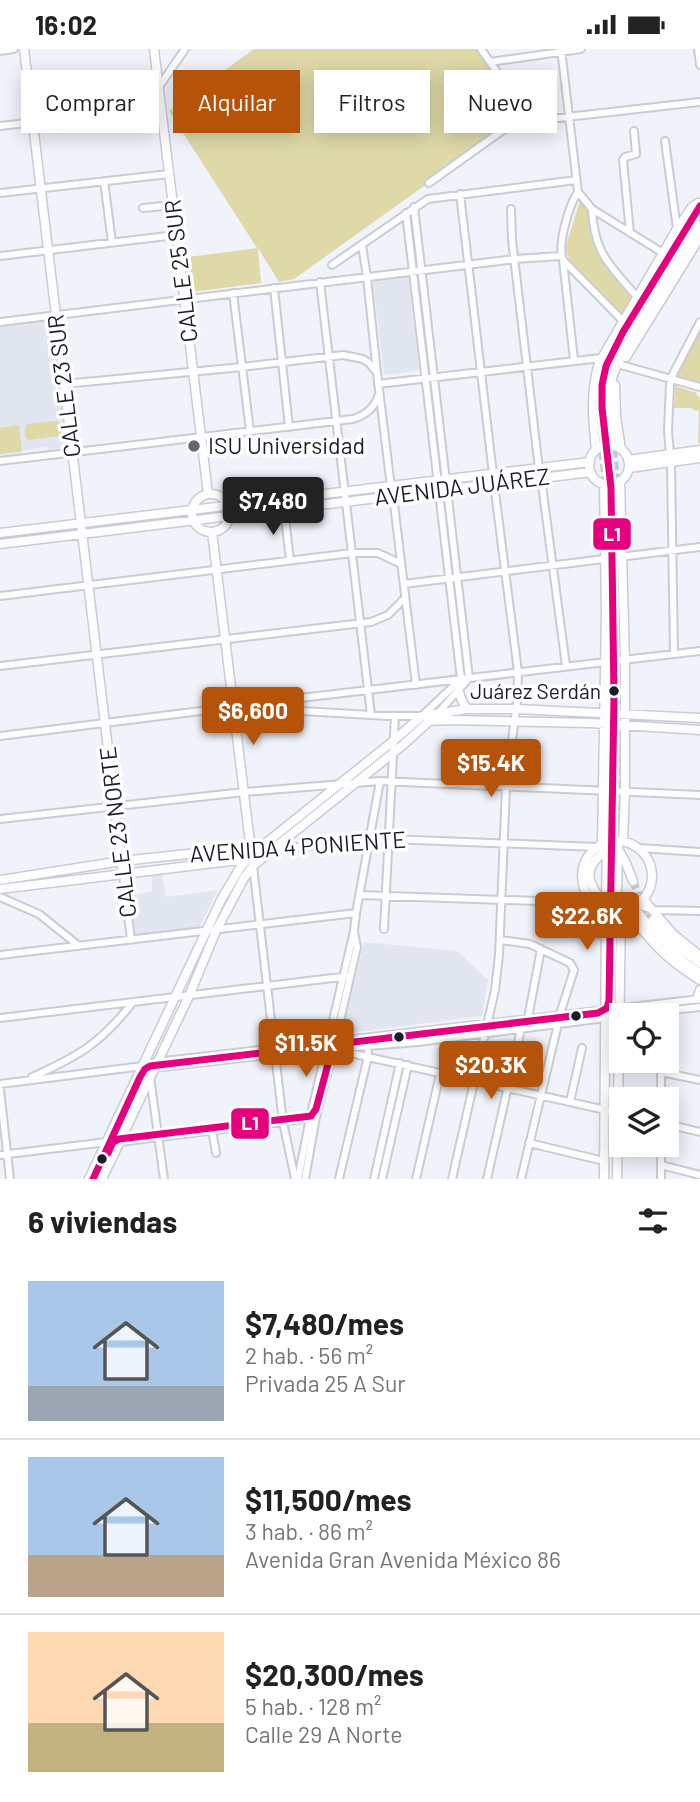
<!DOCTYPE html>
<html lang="es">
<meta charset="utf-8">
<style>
:root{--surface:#fff;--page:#f6f6f6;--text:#222;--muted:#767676;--line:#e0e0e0;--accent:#b45309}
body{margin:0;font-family:Barlow,sans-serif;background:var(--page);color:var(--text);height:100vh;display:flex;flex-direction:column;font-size:26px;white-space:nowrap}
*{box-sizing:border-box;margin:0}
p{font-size:23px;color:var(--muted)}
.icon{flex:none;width:38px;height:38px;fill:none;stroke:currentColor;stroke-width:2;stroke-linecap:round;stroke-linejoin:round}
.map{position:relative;height:1130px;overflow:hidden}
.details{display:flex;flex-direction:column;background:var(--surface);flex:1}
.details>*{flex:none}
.banner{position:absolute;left:21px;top:21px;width:658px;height:63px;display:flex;gap:14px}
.fabs{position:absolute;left:609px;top:954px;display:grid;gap:14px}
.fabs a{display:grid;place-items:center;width:70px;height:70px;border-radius:0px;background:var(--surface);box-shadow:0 4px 18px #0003;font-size:35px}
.price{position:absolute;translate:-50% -60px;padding:0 16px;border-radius:7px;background:var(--accent);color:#fff;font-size:23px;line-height:46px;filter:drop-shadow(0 2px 4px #0008)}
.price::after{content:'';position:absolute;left:50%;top:42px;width:21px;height:16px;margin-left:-10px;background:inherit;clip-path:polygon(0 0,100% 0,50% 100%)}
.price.current{background:#222;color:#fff}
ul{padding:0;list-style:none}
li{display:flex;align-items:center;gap:21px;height:175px;padding:0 28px}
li+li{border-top:2px solid var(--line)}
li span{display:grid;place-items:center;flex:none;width:196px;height:140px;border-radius:0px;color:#555}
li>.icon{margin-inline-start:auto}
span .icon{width:84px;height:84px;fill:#fffc;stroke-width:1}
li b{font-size:30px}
h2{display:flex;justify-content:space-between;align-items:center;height:84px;padding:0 28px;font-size:30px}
.pill{padding:0 24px;border-radius:0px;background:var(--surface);box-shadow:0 4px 18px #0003;font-size:24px;line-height:63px}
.pill.current{background:var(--accent);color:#fff}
.status{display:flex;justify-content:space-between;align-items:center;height:49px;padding:0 35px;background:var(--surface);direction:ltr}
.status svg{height:19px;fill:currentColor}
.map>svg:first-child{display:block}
</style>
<div class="status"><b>16:02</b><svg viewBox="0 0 49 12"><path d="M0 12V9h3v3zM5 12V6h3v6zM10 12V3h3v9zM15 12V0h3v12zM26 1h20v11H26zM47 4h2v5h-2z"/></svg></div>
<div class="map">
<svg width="700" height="1130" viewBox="0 0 700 1130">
<rect width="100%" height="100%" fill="#f0f3fa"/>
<path fill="#e1e6f1" d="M 408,227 L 419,321 L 388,326 L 384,325 L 373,232 Z
M 54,270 L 69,398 L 49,401 L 46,398 L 23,402 L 21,404 L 0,407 L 0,276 Z
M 162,826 L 166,848 L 218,841 L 199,879 L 132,888 L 127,848 L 152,842 L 152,827 Z
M 364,893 L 457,902 L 488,931 L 482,967 L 341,985 Z"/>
<path fill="#dfd9a8" d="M 254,0 L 476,0 L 522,67 L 294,230 L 279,233 L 258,199 L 261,234 L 192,243 L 188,208 L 257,199 L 169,62 Z
M 581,148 L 590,158 L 598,200 L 635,248 L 622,267 L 570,212 L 565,200 Z
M 700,281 L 700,335 L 676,328 Z
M 675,337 L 697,344 L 696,346 L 700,348 L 700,394 L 698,394 L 699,362 L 693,361 L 692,359 L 674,359 Z
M 57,372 L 60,374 L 61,384 L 58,387 L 28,391 L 25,388 L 25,378 L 27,375 Z
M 19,376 L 22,402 L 0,405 L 0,379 Z"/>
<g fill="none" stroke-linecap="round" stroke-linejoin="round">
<path stroke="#c5c8d0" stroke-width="8" stroke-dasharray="8 4" stroke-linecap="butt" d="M 612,389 L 617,442
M 601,391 L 607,440
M 620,581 L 621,628
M 618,798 L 621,672
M 607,801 L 609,596
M 633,832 L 643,857 L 653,871
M 616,875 L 617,849"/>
<g stroke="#c9ccd5" stroke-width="10">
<path id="minor" d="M 481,0 L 531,72
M 561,0 L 578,143 C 569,156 557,196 563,211 L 574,311
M 698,0 L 700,16
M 0,2 L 14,0
M 490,13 L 581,0
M 143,61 L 185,0
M 0,77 L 161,59
M 665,92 L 677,180
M 104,132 L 112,193
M 429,134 L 510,76 L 531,72 L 700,53
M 578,143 L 592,160 L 663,204
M 0,144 L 169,125
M 460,145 L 493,425
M 414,158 L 469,629
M 143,159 L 173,156
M 511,160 L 512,191 L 539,420
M 592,160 C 594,205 610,216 637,248
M 630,184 L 623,111 L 625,108 L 636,105 L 634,82
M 362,196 L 367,228 L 377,324 L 391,438
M 0,207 L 176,186
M 563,211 L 623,272
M 332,216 L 428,150 L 576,131
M 320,233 L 371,666
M 274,239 L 289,378
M 233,244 L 250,382
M 0,273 L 515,210 L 561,207
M 621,316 L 700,338
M 64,335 L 242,318 L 343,306 L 363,310 L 369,314 L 377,324
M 378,335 L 601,309
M 0,412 L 353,370 C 366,366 375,359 379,345
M 541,429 L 566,617
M 393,447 L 416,636
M 284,460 L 290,511
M 404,535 L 700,498
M 0,547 L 352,504 L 378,504 L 401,515
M 674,605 L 671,417 L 668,382 L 670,334 L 672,327 L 700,273
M 0,617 L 371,573 L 388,566 L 405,549
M 292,650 L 700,602
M 438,664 L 469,629
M 0,687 L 233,658 L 388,667 L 422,667 L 461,630 L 406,164
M 0,770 L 244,743 L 380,732 L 700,746
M 639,799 L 700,803
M 275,800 L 389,790 L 597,798
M 253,817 L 283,1073 L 295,1130
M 123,825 L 131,891
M 360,846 L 594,854
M 0,848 L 39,865 L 79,897
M 637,856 L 653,861 L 700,862
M 384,880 L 395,667
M 500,891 L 530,895 L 570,914 L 574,921 L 560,965
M 0,906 L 356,864
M 628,966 L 700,958
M 0,969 L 349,927
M 528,969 L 541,900
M 343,999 L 418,993 L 621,967
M 140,1023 L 153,1019 L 320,1000 L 332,1000 L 619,1064
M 661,1023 L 700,1031
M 32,1028 C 79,1007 101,994 133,953
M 150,1028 L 164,1130
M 0,1035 L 143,1017 L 156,1013 L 700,950
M 0,1041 L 10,1130
M 661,1050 L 661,1012
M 570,1053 L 582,999
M 667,1075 L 700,1083
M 212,1081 L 216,1104
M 119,1093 L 311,1069
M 529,1094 L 604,1112
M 661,1096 L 661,1130
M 0,1106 L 107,1093
M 661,1116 L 700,1126
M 298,1130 L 310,1069 L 354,882 L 356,864 L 380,732
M 305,1130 L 316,1068 L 334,998 L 357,898 L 354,883
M 339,1130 L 368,1007 L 368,1003
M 374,1130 L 400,1014
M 382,1130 L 408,1016
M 416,1130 L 440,1025
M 452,1130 L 495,941 L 499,906 L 506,738 L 517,653 L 518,623 L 494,435
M 487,1130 L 521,980
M 521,1130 L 558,975"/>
</g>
<g stroke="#c9ccd5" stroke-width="11">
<path id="major" d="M 24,0 L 123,825
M 154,0 L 208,445
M 626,308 L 700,188
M 615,336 L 616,368 L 621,400
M 612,389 L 609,350 L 612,329 L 616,318 L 630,291 L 700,176
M589 416a20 20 0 1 1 40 0a20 20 0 1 1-40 0Z
M 596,401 C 593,371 590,343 599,314 L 677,180 L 692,158 L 698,154
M 628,411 L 700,401
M 629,419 L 700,409
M 620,432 L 625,611 L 625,743 L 623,792
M192 464a19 19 0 1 1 38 0a19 19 0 1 1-38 0Z
M 212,483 L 252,810
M 0,484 L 590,413
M 0,495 L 591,423
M 459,643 L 462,652 L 467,660
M 429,672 L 452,671 L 590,674 L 700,681
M582 827a35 35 0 1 1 70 0a35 35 0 1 1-70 0Z
M 602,795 L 606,564 L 604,435
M 618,800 L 625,812 L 633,832
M 607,801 C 576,822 592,840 610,861
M 0,831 L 122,812 L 253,798
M 0,840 L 247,810
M 617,849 L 618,798
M 606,850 L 607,801
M 643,850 L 673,885 L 700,907
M 600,858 L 601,886
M 634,858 C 653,884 672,907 700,924
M 628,860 C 646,890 670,913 700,931
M 653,871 L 678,898 L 700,914
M 697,950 L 700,941
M 89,1130 L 221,851 L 240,819 L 251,806 L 392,693 L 422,667 L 467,660 L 517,660 L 700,669
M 102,1130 L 189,947 L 216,882 L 244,829 L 253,817 L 273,800 L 403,696 L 436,666
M 604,1130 L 606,872
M 617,1130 L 621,862"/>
</g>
<use href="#minor" stroke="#fdfdfe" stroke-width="6"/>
<use href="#major" stroke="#fdfdfe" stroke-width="8"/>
<g stroke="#fff" stroke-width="12">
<path id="bus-1" d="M 108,1104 L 113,1093 L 119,1090 L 311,1067 L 316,1060 L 332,1000 L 334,998 L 349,997
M 93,1130 L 140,1028 L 145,1020 L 150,1017 L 598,964 L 607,959 L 609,952 L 614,648 L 611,439 L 602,359 L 602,336 L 606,317 L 623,283 L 700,157"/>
</g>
<use href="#bus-1" stroke="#e5007d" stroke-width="7"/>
</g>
<circle fill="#646871" stroke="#fff" stroke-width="2.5" cx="194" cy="397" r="7"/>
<g fill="#191d27" stroke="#fff" stroke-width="2.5">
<circle cx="614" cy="642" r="6"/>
<circle cx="576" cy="967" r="6"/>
<circle cx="399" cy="988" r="6"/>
<circle cx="102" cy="1110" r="6"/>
</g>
<g text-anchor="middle" stroke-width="7" stroke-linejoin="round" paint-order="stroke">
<g font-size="21" fill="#191d27" stroke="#fff" text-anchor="end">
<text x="601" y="650">Juárez Serdán</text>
</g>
<g font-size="23" fill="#191d27" stroke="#fff">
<text transform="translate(181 222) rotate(-97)" y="8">CALLE 25 SUR</text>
<text transform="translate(64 337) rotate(-97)" y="8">CALLE 23 SUR</text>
<text transform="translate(462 438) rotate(-7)" y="8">AVENIDA JUÁREZ</text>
<text transform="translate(118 783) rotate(-97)" y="8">CALLE 23 NORTE</text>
<text transform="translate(298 798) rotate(-4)" y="8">AVENIDA 4 PONIENTE</text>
</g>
<g font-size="23" fill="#191d27" stroke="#fff" text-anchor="start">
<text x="208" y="405">ISU Universidad</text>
</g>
</g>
<g stroke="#fff" stroke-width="2.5">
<rect x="592" y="468" width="40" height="34" rx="7" fill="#e5007d"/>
<rect x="230" y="1058" width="40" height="33" rx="7" fill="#e5007d"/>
</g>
<g font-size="19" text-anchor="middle" font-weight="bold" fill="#fff">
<text x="612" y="492">L1</text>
<text x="250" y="1081">L1</text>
</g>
</svg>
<div class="fabs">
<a><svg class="icon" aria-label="locate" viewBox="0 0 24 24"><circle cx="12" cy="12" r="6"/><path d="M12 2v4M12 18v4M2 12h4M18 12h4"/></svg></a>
<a><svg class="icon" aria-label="layers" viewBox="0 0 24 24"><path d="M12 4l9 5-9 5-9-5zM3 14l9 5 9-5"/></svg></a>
</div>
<b class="price current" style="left:273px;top:488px">$7,480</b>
<b class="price" style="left:253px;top:698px">$6,600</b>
<b class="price" style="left:491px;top:750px">$15.4K</b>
<b class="price" style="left:587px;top:903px">$22.6K</b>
<b class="price" style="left:306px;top:1030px">$11.5K</b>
<b class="price" style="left:491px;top:1052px">$20.3K</b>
<div class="banner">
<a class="pill">Comprar</a>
<a class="pill current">Alquilar</a>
<a class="pill">Filtros</a>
<a class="pill">Nuevo</a>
</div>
</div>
<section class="details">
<h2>6 viviendas<svg class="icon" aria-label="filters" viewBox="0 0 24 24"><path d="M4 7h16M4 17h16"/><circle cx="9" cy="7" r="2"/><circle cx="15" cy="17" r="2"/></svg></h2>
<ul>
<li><span style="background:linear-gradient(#a9c7e8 75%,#9aa5b1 0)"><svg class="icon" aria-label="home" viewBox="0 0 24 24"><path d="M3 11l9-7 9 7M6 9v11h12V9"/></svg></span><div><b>$7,480/mes</b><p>2 hab. · 56 m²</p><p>Privada 25 A Sur</p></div></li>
<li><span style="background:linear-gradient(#a9c7e8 70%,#b9a48a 0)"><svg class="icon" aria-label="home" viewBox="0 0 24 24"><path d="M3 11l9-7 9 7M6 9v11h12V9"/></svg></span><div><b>$11,500/mes</b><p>3 hab. · 86 m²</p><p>Avenida Gran Avenida México 86</p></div></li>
<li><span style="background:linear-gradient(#ffd9b3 65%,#c2b280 0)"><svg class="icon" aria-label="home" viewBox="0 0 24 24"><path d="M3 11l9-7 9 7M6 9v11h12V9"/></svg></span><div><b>$20,300/mes</b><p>5 hab. · 128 m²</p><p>Calle 29 A Norte</p></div></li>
</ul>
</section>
